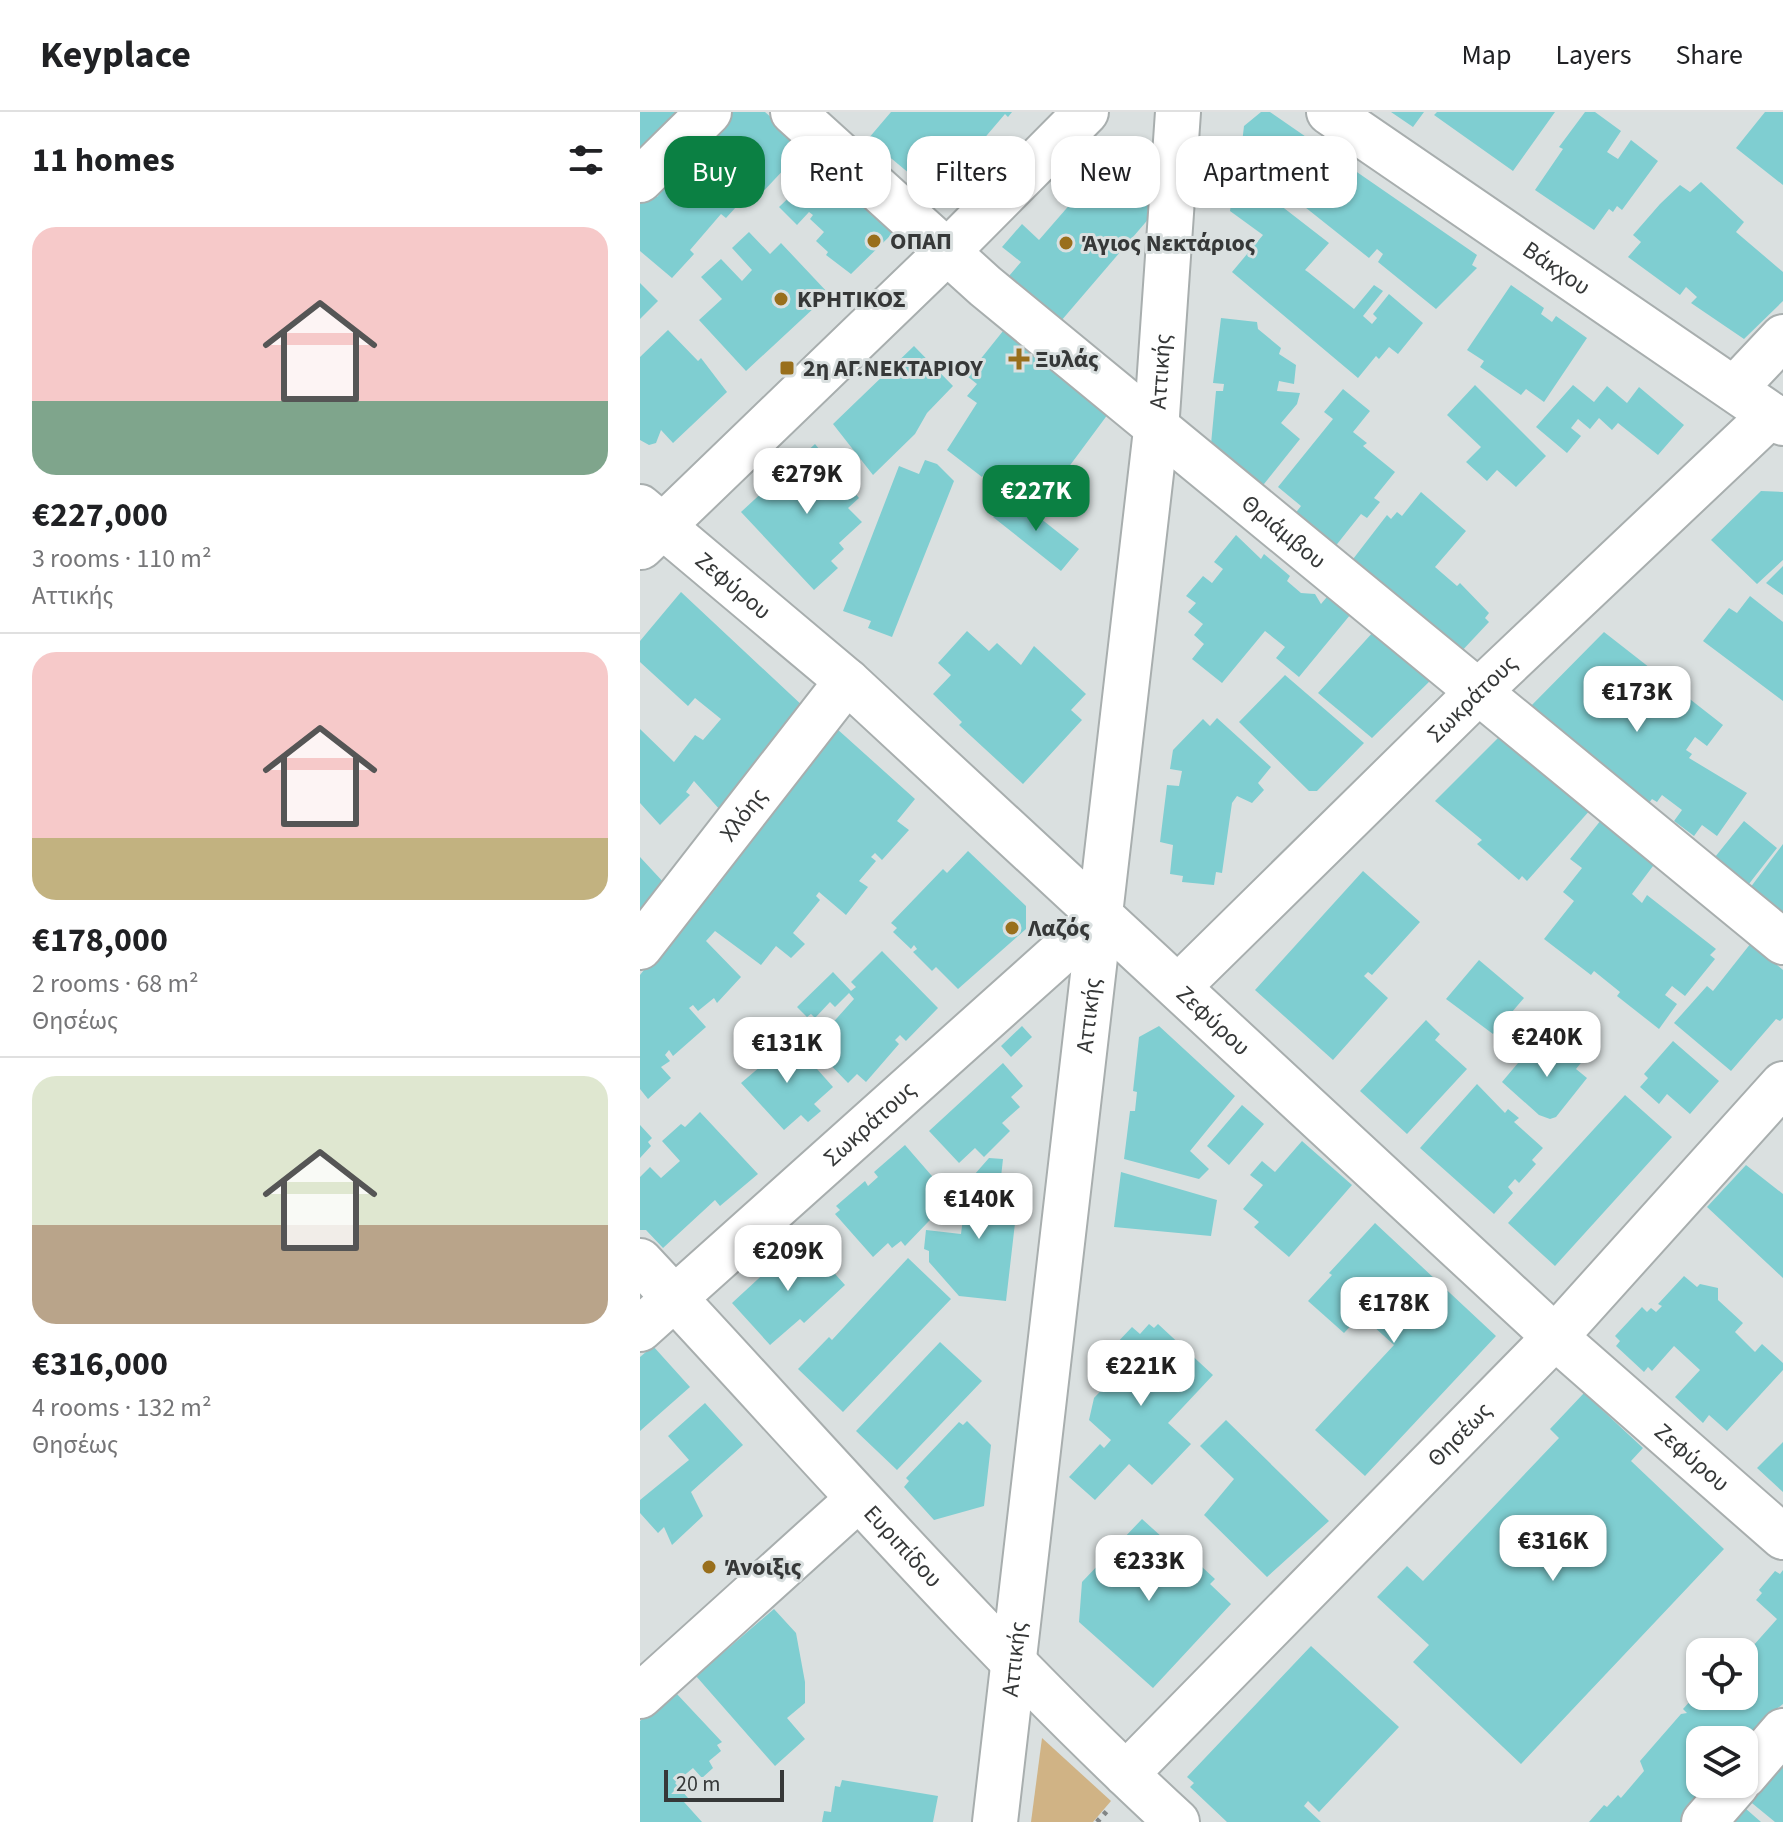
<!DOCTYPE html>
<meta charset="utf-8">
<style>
:root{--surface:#fff;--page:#f6f6f6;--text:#202124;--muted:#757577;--line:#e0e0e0;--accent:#0b8043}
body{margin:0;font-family:"Source Sans 3",sans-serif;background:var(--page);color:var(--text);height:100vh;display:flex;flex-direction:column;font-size:30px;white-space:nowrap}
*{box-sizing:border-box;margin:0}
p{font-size:26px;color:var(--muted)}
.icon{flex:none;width:44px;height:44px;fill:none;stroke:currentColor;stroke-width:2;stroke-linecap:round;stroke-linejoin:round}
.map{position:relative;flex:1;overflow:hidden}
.details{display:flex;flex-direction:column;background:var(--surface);width:640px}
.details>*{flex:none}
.hud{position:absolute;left:24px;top:24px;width:760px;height:72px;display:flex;gap:16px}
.buttons{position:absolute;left:1046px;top:1526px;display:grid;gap:16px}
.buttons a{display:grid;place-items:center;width:72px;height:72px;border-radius:16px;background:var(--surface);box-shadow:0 2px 6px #0004;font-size:40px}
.scale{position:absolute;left:24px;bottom:20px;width:120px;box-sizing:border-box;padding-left:8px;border:4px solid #363838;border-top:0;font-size:22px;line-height:28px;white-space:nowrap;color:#363838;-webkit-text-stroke:6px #dae0e0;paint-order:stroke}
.price{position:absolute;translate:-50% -68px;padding:0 18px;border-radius:16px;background:#fff;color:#222;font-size:26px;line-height:52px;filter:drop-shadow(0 2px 4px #0008)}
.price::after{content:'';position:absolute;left:50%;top:48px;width:24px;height:18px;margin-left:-12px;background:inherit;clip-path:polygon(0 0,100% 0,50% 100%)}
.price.current{background:var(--accent);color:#fff}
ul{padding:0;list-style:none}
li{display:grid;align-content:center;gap:16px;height:424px;padding:0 32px}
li+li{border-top:2px solid var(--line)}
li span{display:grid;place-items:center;height:248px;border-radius:24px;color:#555}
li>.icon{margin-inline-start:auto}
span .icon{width:144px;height:144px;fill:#fffc;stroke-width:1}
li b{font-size:34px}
h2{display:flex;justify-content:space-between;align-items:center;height:96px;padding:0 32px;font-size:34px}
.pill{padding:0 28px;border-radius:24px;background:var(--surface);box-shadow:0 2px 6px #0004;font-size:28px;line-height:72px}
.pill.current{background:var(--accent);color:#fff}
header{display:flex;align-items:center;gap:48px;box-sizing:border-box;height:112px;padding:0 40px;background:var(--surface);border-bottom:2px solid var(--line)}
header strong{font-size:38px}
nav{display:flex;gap:44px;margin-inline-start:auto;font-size:28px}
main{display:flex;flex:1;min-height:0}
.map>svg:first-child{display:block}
</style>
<header>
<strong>Keyplace</strong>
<nav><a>Map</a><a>Layers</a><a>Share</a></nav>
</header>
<main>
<section class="details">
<h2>11 homes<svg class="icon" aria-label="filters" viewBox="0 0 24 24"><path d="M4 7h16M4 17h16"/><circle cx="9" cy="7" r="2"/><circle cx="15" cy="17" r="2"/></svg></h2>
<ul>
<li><span style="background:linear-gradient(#f6c9c9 70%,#7fa58c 0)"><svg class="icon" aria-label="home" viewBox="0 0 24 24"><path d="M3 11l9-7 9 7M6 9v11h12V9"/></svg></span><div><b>€227,000</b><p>3 rooms · 110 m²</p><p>Αττικής</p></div></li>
<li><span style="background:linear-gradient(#f6c9c9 75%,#c2b280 0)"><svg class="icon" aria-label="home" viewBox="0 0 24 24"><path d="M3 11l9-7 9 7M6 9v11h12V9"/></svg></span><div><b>€178,000</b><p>2 rooms · 68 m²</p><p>Θησέως</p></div></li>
<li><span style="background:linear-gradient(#dfe7d0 60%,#b9a48a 0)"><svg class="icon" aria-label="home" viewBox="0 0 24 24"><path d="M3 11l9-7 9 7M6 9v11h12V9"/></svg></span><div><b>€316,000</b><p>4 rooms · 132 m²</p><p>Θησέως</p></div></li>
</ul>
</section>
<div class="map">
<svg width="1143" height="1710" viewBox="0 0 1143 1710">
<rect width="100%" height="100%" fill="#dae0e0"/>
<path fill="#d0b385" d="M 402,1626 L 471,1689 L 453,1710 L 391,1710 Z"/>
<path fill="#7fced1" d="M 0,0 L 37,0 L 0,40 Z
M 89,0 L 125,0 L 165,35 L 120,83 L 63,26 Z
M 251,0 L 372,0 L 368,5 L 365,2 L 301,77 L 288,66 L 282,72 L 228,27 Z
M 621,0 L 630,0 L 837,143 L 832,153 L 837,156 L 796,197 L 738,150 L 743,142 L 737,137 L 729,146 L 617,57 L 615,59 L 600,48 L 604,14 Z
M 751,0 L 784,0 L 773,15 Z
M 797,0 L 915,0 L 873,59 L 794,3 Z
M 945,0 L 955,0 L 981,19 L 967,40 L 978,47 L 991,28 L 1018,49 L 982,98 L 977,94 L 973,100 L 969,97 L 954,118 L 895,78 L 923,37 L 919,35 Z
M 1125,0 L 1143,0 L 1143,73 L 1096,36 Z
M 57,39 L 107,83 L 86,106 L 81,102 L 50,138 L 54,142 L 32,166 L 0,139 L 0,91 L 10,80 L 17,85 L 24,76 L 21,74 Z
M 185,51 L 255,114 L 253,121 L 211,162 L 186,143 L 188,140 L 176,129 L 184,120 L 170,107 L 173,103 L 169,100 L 157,113 L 139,95 Z
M 495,56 L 509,69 L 506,85 L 511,104 L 421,209 L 369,164 L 381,150 L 362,135 L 382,112 L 399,128 L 459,59 L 478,61 Z
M 596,59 L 689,131 L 665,158 L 668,160 L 714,197 L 734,173 L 743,179 L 723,204 L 732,212 L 737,206 L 733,202 L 749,182 L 783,211 L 758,242 L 749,235 L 739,247 L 736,244 L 718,266 L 592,160 L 623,123 L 590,99 Z
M 1061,70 L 1104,110 L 1096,120 L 1143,160 L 1143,189 L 1104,227 L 1051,191 L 1057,185 L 1046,175 L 1040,183 L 988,145 L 1001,130 L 993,123 L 1020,92 L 1040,73 L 1050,80 Z
M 109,120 L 130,142 L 141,131 L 189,182 L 106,259 L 59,208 L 82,187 L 61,165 L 81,147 L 102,169 L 112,158 L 92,136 Z
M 0,171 L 18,189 L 0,207 Z
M 871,173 L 904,196 L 901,202 L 912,210 L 916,204 L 947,226 L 904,290 L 886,277 L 881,283 L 840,255 L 844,249 L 827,238 Z
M 581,206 L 617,210 L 618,217 L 641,236 L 639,242 L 656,253 L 654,272 L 639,269 L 637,279 L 660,281 L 657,292 L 641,311 L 660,327 L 620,377 L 571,332 L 576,279 L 583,279 L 584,272 L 573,271 Z
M 367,214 L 471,298 L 428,356 L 435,361 L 404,398 L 367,367 L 361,375 L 344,362 L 342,365 L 307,338 L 337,291 L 327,284 L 337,272 L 327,264 Z
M 28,218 L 58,249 L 61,246 L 87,280 L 33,331 L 21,318 L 16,331 L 9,333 L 0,328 L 0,245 Z
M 274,234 L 313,274 L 287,301 L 275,322 L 233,363 L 193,312 Z
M 835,273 L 906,344 L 876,375 L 857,358 L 847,369 L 826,350 L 841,335 L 807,303 Z
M 933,273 L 954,290 L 967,274 L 987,291 L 999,275 L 1044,313 L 1018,343 L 978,311 L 972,318 L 959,306 L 950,317 L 938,307 L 931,316 L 941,324 L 927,341 L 896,315 Z
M 703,277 L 730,299 L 713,320 L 727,331 L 723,334 L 755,360 L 734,386 L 740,390 L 727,406 L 721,402 L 694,436 L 654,403 L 661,394 L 638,375 L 693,307 L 684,300 Z
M 175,332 L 219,386 L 208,396 L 222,410 L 199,431 L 204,437 L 191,449 L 198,456 L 174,478 L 101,400 Z
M 285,348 L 297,352 L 314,369 L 252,525 L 228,516 L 231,509 L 203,499 L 259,354 L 279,362 Z
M 1121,379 L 1143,380 L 1143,448 L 1117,472 L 1071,428 Z
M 781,380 L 826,419 L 795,455 L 817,474 L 820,471 L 849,501 L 845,506 L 849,510 L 819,542 L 710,451 L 747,403 L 751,407 L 757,400 L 762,404 Z
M 371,383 L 439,437 L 421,459 L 353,405 Z
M 596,423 L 621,447 L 624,442 L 650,464 L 647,469 L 661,481 L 675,482 L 681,492 L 692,479 L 715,497 L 659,565 L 636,546 L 645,535 L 625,519 L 582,571 L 552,547 L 564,532 L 554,523 L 563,512 L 548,500 L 556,491 L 546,484 L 563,464 L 572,471 L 583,457 L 574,450 Z
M 1143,454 L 1143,483 L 1126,471 Z
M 41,480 L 165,596 L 81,699 L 54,669 L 46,680 L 50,683 L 20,713 L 0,691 L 0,617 L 34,650 L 55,623 L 63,628 L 81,607 L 55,586 L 48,594 L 0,550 L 0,529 Z
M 1110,484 L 1143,510 L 1143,589 L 1063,529 L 1089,496 L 1097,501 Z
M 327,519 L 349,539 L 357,531 L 381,553 L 394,534 L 446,582 L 431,598 L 442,608 L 383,672 L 319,613 L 322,610 L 293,582 L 311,563 L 298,551 Z
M 734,519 L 795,564 L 732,626 L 678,581 Z
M 964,520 L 1083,613 L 1067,634 L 1055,625 L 1046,638 L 1052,642 L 1049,646 L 1107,681 L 1077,724 L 1062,713 L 1054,724 L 1034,709 L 1042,698 L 1022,683 L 1017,690 L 1012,687 L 1005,696 L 884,601 Z
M 645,563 L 724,631 L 677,679 L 669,679 L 599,610 Z
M 577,606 L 631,655 L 618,671 L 624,678 L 612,691 L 597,684 L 592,691 L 582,761 L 576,760 L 574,773 L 542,770 L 543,764 L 530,762 L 533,733 L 520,730 L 527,673 L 539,674 L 542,659 L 530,657 L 533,638 L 563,607 L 570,614 Z
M 196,616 L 275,687 L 257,709 L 269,718 L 242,748 L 235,741 L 231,745 L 236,749 L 219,769 L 228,775 L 206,803 L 179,780 L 176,784 L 180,788 L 153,821 L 165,832 L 151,846 L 136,834 L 121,853 L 75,819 L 66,829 L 101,865 L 77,891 L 74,886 L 58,899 L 53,893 L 49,896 L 66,915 L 33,944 L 29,938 L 25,943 L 30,949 L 21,955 L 31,966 L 8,987 L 0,977 L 0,863 L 65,781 L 69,785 L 86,763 L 81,760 L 111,719 L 115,723 Z
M 861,623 L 951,697 L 887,769 L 882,764 L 879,768 L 837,732 L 842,728 L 795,689 Z
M 961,708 L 1016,750 L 992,782 L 1002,791 L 1007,783 L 1076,837 L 1070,843 L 1075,847 L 1045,884 L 1032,874 L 1025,883 L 1037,892 L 1019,917 L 977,884 L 980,880 L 954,859 L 951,863 L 904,827 L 934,789 L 923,780 L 942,756 L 930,747 Z
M 1104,709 L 1137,736 L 1105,777 L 1071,750 Z
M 1143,732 L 1143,807 L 1107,780 Z
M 328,739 L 386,794 L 386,817 L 318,877 L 296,855 L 292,859 L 273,840 L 277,837 L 274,833 L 271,837 L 253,820 L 257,816 L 251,811 L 303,757 L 307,761 Z
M 0,745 L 26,773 L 0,811 Z
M 723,759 L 780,810 L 732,863 L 728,860 L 724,864 L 748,886 L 693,948 L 615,878 Z
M 1111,831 L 1143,858 L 1143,906 L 1140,909 L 1136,907 L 1091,959 L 1034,911 L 1067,874 L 1073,879 Z
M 242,839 L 298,896 L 266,929 L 260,923 L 255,928 L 259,932 L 226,970 L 217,962 L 208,971 L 172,934 L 214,887 L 209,881 L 195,895 L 190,890 L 175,906 L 171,902 L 167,905 L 157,895 L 193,860 L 211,879 L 216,875 L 211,870 Z
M 839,848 L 884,886 L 853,922 L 806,887 Z
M 786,908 L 800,922 L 795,928 L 827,957 L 767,1022 L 720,979 Z
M 382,914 L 392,925 L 371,945 L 361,934 Z
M 519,914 L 595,984 L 550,1039 L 569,1057 L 559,1067 L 484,1047 L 490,999 L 495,999 L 497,980 L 493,979 L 499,925 Z
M 917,925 L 944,947 L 936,957 L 947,966 L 916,1005 L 910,1007 L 899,1003 L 862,970 L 888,939 L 899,948 Z
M 134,929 L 144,941 L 154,931 L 193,975 L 174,992 L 181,999 L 168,1010 L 161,1003 L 144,1018 L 101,971 L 121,954 L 114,946 Z
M 1033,929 L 1079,969 L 1050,1002 L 1027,982 L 1019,992 L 1000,975 L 1008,966 L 1004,962 Z
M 363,951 L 383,974 L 371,985 L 380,995 L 362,1011 L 370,1019 L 344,1045 L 335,1036 L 319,1051 L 289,1019 Z
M 837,972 L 865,1001 L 868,997 L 879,1006 L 874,1010 L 903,1036 L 892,1048 L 896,1052 L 879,1071 L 875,1067 L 868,1075 L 873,1081 L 854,1102 L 780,1036 Z
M 985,983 L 1032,1025 L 915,1154 L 868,1111 Z
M 602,993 L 624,1012 L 589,1053 L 567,1034 Z
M 60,1000 L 118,1062 L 80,1094 L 75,1088 L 23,1136 L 6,1118 L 0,1118 L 0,1065 L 10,1055 L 21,1066 L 40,1049 L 22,1029 L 41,1012 L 45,1015 Z
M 0,1013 L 12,1026 L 8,1030 L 11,1034 L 0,1046 Z
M 662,1029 L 712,1073 L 649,1145 L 614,1115 L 619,1110 L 603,1097 L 623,1073 L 610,1063 L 622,1049 L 635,1060 Z
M 265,1033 L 311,1086 L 265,1134 L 261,1129 L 252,1136 L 248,1131 L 233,1145 L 195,1102 L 200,1098 L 196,1094 L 225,1069 L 228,1074 L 238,1065 L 234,1060 Z
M 349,1046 L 363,1047 L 359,1083 L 378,1085 L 366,1189 L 319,1184 L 289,1150 L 289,1139 L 284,1137 L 286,1118 L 321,1122 L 323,1106 L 330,1107 L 331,1101 L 338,1102 L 339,1085 L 347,1086 L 347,1082 L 320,1079 Z
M 1106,1053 L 1143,1082 L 1143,1166 L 1067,1095 Z
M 481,1060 L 577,1088 L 571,1124 L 474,1115 Z
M 735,1111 L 856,1224 L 725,1364 L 675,1318 L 754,1233 L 721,1203 L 704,1221 L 668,1189 L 692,1163 L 689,1161 Z
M 158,1130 L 175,1148 L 179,1144 L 205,1173 L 164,1211 L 160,1207 L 130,1233 L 92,1191 Z
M 268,1146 L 311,1187 L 203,1300 L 158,1257 L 189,1225 L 192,1228 Z
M 1044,1164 L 1057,1175 L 1060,1172 L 1078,1176 L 1078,1188 L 1103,1211 L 1095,1220 L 1115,1240 L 1122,1232 L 1143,1251 L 1143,1258 L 1087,1319 L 1069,1303 L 1063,1311 L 1035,1285 L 1060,1258 L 1034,1234 L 1012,1259 L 1008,1255 L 1004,1260 L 976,1234 L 980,1229 L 975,1224 L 1002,1195 L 1007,1200 L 1011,1196 L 1016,1200 L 1022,1194 L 1018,1192 Z
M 509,1212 L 514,1216 L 518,1212 L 573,1263 L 528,1311 L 551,1332 L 512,1373 L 489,1352 L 455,1388 L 429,1365 L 460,1332 L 464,1336 L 471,1328 L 449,1308 L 454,1286 L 473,1266 L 458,1251 L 492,1215 L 500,1222 Z
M 300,1230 L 342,1269 L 257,1358 L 216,1319 Z
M 13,1234 L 50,1275 L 0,1319 L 0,1245 Z
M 944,1281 L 1003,1336 L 991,1349 L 1084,1437 L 881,1652 L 773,1550 L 789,1533 L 737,1485 L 767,1454 L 783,1469 L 919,1326 L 910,1317 Z
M 65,1291 L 103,1333 L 51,1380 L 63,1404 L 32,1433 L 24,1415 L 18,1421 L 0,1401 L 0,1388 L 49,1348 L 28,1324 Z
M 586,1308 L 689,1409 L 627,1465 L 564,1403 L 594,1367 L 560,1334 Z
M 327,1309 L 351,1333 L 344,1394 L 294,1408 L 264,1375 L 269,1369 L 266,1366 L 319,1310 L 323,1313 Z
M 1143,1330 L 1143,1380 L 1117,1356 Z
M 502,1407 L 533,1435 L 536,1431 L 575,1467 L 570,1472 L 591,1492 L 513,1576 L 439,1510 L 442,1470 Z
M 1143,1458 L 1143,1592 L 1134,1599 L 1137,1602 L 1104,1640 L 1104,1628 L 1060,1628 L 1060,1672 L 1077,1672 L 1052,1701 L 1047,1697 L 1041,1710 L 949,1710 L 964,1693 L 967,1695 L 978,1683 L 981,1686 L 1004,1659 L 1000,1649 L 1041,1602 L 1047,1601 L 1043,1597 L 1060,1578 L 1060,1584 L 1104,1584 L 1104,1544 L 1137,1507 L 1116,1488 L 1122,1481 L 1119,1478 L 1135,1459 L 1140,1462 Z
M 134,1497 L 156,1521 L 165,1570 L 165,1591 L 147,1606 L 165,1627 L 135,1654 L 56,1564 Z
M 671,1534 L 759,1615 L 679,1700 L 668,1689 L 664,1694 L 681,1710 L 587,1710 L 550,1675 L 554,1671 L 547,1665 Z
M 36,1581 L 82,1630 L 77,1633 L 81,1639 L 69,1649 L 73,1656 L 62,1666 L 53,1656 L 35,1671 L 48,1686 L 44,1690 L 62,1710 L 0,1710 L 0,1609 L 29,1582 L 32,1586 Z
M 1143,1644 L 1143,1710 L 1135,1710 L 1107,1687 Z
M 202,1668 L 298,1684 L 293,1710 L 182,1710 L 184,1699 L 191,1700 L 195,1674 L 200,1675 Z
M 1105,1696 L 1121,1710 L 1093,1710 Z"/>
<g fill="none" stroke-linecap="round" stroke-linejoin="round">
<g stroke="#a8aeae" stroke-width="48">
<g id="minor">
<path id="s1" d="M 153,0 L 345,174 L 1143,830"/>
<path id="s2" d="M 689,0 L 1143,311"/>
<path d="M 0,68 L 69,0"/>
<path d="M 1094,277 L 1143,225"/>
<path id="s3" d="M 0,395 L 207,569 L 915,1225 L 1143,1425"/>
<path d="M 1,435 L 308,139 L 446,0"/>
<path id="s4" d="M 0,835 L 207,569"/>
<path id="s5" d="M 538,875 L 838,580 L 1131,303"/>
<path id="s6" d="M 0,1149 C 177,1338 346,1534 537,1710"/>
<path id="s7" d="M 0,1217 L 460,805"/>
<path d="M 0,1584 L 217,1388"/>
<path id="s8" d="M 486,1662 L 915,1225 L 1143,972"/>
<path d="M 1104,1664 L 1143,1619"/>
<path id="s9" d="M 355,1710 L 516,318 L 538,0"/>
<path d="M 1064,1710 L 1097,1672"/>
</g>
</g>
<path stroke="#828686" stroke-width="5" stroke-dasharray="4 6" stroke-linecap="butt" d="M 457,1710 L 467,1699"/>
<use href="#minor" stroke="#fff" stroke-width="44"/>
</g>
<g fill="#996f1c" stroke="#dae0e0" stroke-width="3">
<circle cx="234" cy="129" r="8"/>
<circle cx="426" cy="131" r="8"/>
<circle cx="141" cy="187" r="8"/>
<path d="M375 235h8v8h8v8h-8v8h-8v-8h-8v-8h8z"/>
<rect x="139" y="248" width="16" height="16" rx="4"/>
<circle cx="372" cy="816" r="8"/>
<circle cx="69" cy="1455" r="8"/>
</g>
<g text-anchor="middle" stroke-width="6" stroke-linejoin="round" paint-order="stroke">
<g font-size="24" font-weight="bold" fill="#363838" stroke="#dae0e0" text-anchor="start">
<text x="250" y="137">ΟΠΑΠ</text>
<text x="442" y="139">Άγιος Νεκτάριος</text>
<text x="157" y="195">ΚΡΗΤΙΚΟΣ</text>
<text x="395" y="255">Ξυλάς</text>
<text x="163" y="264">2η ΑΓ.ΝΕΚΤΑΡΙΟΥ</text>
<text x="388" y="824">Λαζός</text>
<text x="85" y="1463">Άνοιξις</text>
</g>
<g font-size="24" fill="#363838" stroke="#dae0e0">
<text dy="8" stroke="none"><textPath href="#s2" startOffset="276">Βάκχου</textPath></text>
<text dy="8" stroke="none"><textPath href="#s9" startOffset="1460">Αττικής</textPath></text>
<text dy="8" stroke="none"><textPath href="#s1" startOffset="646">Θριάμβου</textPath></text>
<text dy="8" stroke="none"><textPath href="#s3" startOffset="122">Ζεφύρου</textPath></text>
<text dy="8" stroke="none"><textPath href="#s5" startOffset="412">Σωκράτους</textPath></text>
<text dy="8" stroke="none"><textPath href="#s4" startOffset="168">Χλόης</textPath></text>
<text dy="8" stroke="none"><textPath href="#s9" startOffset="812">Αττικής</textPath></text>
<text dy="8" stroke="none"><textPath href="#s3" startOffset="770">Ζεφύρου</textPath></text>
<text dy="8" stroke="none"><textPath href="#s7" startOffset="308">Σωκράτους</textPath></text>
<text dy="8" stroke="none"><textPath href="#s8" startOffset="476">Θησέως</textPath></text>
<text dy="8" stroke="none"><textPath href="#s3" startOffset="1418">Ζεφύρου</textPath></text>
<text dy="8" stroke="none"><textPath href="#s6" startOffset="388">Ευριπίδου</textPath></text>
<text dy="8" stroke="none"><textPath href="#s9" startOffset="164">Αττικής</textPath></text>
</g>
</g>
</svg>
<div class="buttons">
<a><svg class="icon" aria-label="locate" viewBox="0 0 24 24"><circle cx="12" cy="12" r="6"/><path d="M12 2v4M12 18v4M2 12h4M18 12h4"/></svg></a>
<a><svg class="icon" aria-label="layers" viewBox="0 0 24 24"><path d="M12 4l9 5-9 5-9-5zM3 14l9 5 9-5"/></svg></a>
</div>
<div class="scale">20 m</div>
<b class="price" style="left:167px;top:404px">€279K</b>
<b class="price current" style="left:396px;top:421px">€227K</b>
<b class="price" style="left:997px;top:622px">€173K</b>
<b class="price" style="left:907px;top:967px">€240K</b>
<b class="price" style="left:147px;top:973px">€131K</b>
<b class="price" style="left:339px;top:1129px">€140K</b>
<b class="price" style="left:148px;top:1181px">€209K</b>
<b class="price" style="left:754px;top:1233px">€178K</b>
<b class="price" style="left:501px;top:1296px">€221K</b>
<b class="price" style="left:913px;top:1471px">€316K</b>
<b class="price" style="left:509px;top:1491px">€233K</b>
<div class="hud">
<a class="pill current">Buy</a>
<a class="pill">Rent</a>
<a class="pill">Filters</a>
<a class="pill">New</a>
<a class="pill">Apartment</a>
</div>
</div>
</main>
